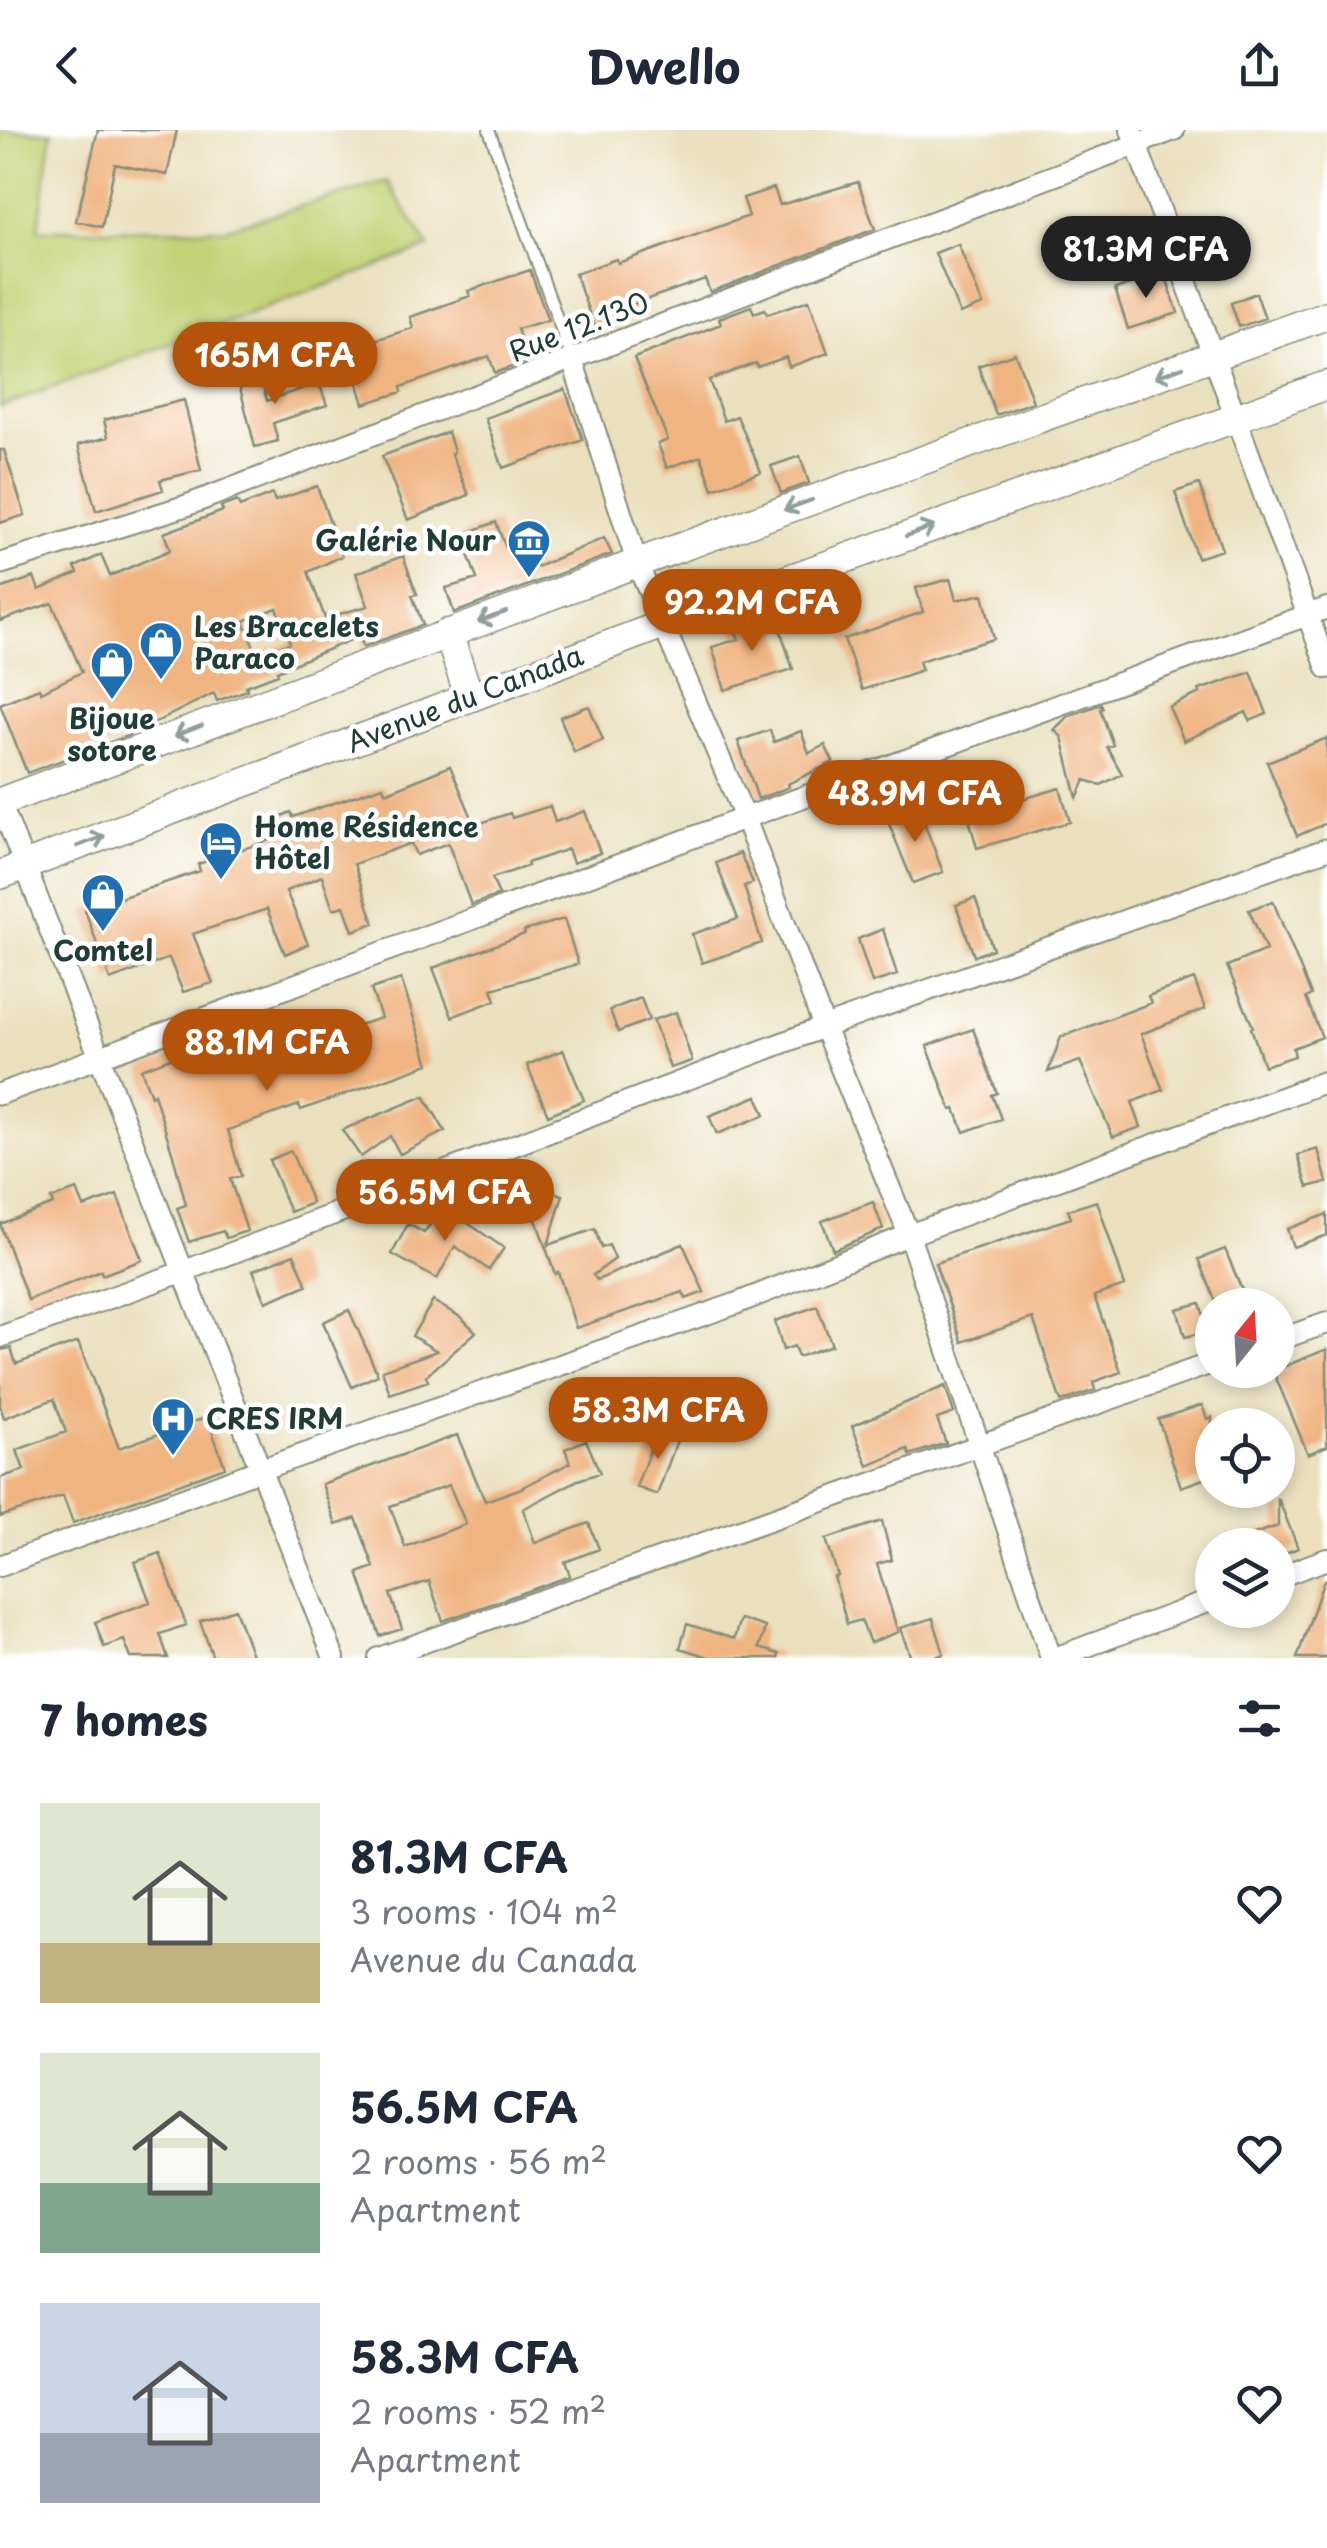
<!DOCTYPE html>
<meta charset="utf-8">
<style>
:root{--surface:#fff;--page:#f2f2f3;--text:#1f2937;--muted:#747a83;--accent:#b45309}
body{margin:0;font-family:"Playpen Sans",sans-serif;background:var(--page);color:var(--text);height:100vh;display:flex;flex-direction:column;font-size:38px;white-space:nowrap}
*{box-sizing:border-box;margin:0}
p{font-size:32px;color:var(--muted)}
.icon{flex:none;width:55px;height:55px;fill:none;stroke:currentColor;stroke-width:2;stroke-linecap:round;stroke-linejoin:round}
.map{position:relative;height:1528px;overflow:hidden}
.panel{display:flex;flex-direction:column;background:var(--surface);flex:1}
.panel>*{flex:none}
.needle{width:65px;rotate:18deg}
.fabs{position:absolute;left:1195px;top:1158px;display:grid;gap:20px}
.fabs a{display:grid;place-items:center;width:100px;height:100px;border-radius:50%;background:var(--surface);box-shadow:0 5px 15px #0003;font-size:50px}
.price{position:absolute;translate:-50% -85px;padding:0 22px;border-radius:35px;background:var(--accent);color:#fff;font-size:32px;line-height:65px;filter:drop-shadow(0 2px 5px #0008)}
.price::after{content:'';position:absolute;left:50%;top:60px;width:30px;height:22px;margin-left:-15px;background:inherit;clip-path:polygon(0 0,100% 0,50% 100%)}
.price.on{background:#222;color:#fff}
ul{padding:0;list-style:none}
li{display:flex;align-items:center;gap:30px;height:250px;padding:0 40px}
li span{display:grid;place-items:center;flex:none;width:280px;height:200px;border-radius:0px;color:#555}
li>.icon{margin-inline-start:auto}
span .icon{width:120px;height:120px;fill:#fffc;stroke-width:1}
li b{font-size:42px}
h2{display:flex;justify-content:space-between;align-items:center;height:120px;padding:0 40px;font-size:42px}
header{display:flex;justify-content:space-between;align-items:center;height:130px;padding:0 40px;background:var(--surface);font-size:45px;font-weight:700}
.map>svg:first-child{display:block}
</style>
<header><svg class="icon" aria-label="back" viewBox="0 0 24 24"><path d="M15 5l-7 7 7 7"/></svg>Dwello<svg class="icon" aria-label="share" viewBox="0 0 24 24"><path d="M12 15V3M7 8l5-5 5 5M5 13v7h14v-7"/></svg></header>
<div class="map">
<svg width="1327" height="1528" viewBox="0 0 1327 1528">
<rect width="100%" height="100%" fill="#fff"/>
<filter id="ink" filterUnits="userSpaceOnUse"><feTurbulence type="fractalNoise" baseFrequency=".01" numOctaves="2"/><feDisplacementMap in="SourceGraphic" scale="20" xChannelSelector="R" yChannelSelector="G"/><feConvolveMatrix kernelMatrix="1 2 1 2 8 2 1 2 1" color-interpolation-filters="sRGB"/></filter>
<filter id="wash" filterUnits="userSpaceOnUse"><feTurbulence type="fractalNoise" baseFrequency=".0048" numOctaves="4" result="noise"/><feDisplacementMap in="SourceGraphic" scale="40" xChannelSelector="R" yChannelSelector="G"/><feGaussianBlur stdDeviation="2.25" result="paint"/><feColorMatrix in="noise" values="0 0 0 0 0 0 0 0 0 0 0 0 0 0 0 0 0 1.4 0 .05"/><feComposite in="paint" operator="in"/></filter>
<g filter="url(#wash)">
<rect width="100%" height="100%" fill="#eae0be"/>
<path fill="#c2d174" stroke="#708754" stroke-width="2.5" d="M 0,0 L 52,2 L 38,100 L 224,99 L 387,51 L 429,117 L 0,277 Z"/>
<g id="blocks">
<path fill="#f0b481" fill-rule="evenodd" d="M 98,0 L 177,0 L 167,45 L 115,34 L 102,97 L 76,91 Z
M 858,52 L 875,99 L 710,162 L 705,149 L 633,174 L 635,181 L 594,196 L 575,144 L 616,129 L 618,133 L 749,86 L 743,68 L 774,58 L 780,75 Z
M 958,114 L 983,175 L 960,184 L 935,123 Z
M 530,140 L 548,190 L 517,199 L 528,231 L 495,243 L 489,226 L 401,257 L 402,262 L 364,274 L 347,219 L 413,198 L 410,187 L 470,166 L 468,161 Z
M 1165,144 L 1178,183 L 1128,199 L 1115,159 Z
M 1256,163 L 1265,188 L 1239,197 L 1231,173 Z
M 809,170 L 828,223 L 789,237 L 786,227 L 757,237 L 756,233 L 709,250 L 724,291 L 737,286 L 761,342 L 713,359 L 701,326 L 667,338 L 658,314 L 668,310 L 634,228 L 721,194 L 719,188 L 751,176 L 754,183 L 765,179 L 767,184 Z
M 1015,223 L 1033,272 L 996,285 L 978,236 Z
M 260,244 L 267,271 L 319,253 L 327,275 L 273,293 L 278,311 L 255,317 L 238,250 Z
M 565,259 L 583,310 L 503,338 L 485,288 Z
M 184,270 L 201,340 L 160,350 L 163,360 L 96,381 L 78,315 L 108,307 L 104,290 Z
M 448,302 L 454,322 L 451,323 L 469,365 L 408,390 L 382,326 Z
M 0,320 L 4,320 L 25,385 L 0,393 Z
M 800,326 L 809,353 L 781,363 L 771,336 Z
M 1199,354 L 1222,420 L 1197,428 L 1175,362 Z
M 317,356 L 342,426 L 308,442 L 325,488 L 368,476 L 356,443 L 403,426 L 417,464 L 412,465 L 423,495 L 363,517 L 360,506 L 277,541 L 278,544 L 246,556 L 247,560 L 217,571 L 214,563 L 130,605 L 27,643 L 0,574 L 39,558 L 41,562 L 82,542 L 52,473 L 0,491 L 0,459 L 34,447 L 39,460 L 78,443 L 75,437 L 101,425 L 110,446 L 170,420 L 164,403 L 223,381 L 221,377 L 237,371 L 240,377 L 272,364 L 275,371 ZM 277,478 L 290,513 L 257,525 L 244,491 Z
M 496,392 L 505,416 L 526,408 L 537,437 L 604,408 L 612,424 L 454,483 L 446,458 L 477,449 L 461,405 Z
M 950,449 L 956,470 L 983,464 L 994,509 L 919,531 L 922,540 L 862,560 L 844,509 L 923,482 L 916,458 Z
M 753,483 L 763,501 L 779,496 L 793,539 L 725,560 L 712,517 L 739,509 L 731,495 Z
M 1251,542 L 1267,584 L 1250,591 L 1246,582 L 1184,611 L 1169,577 L 1200,563 L 1199,560 Z
M 1101,574 L 1103,578 L 1100,579 L 1113,615 L 1107,617 L 1122,644 L 1101,655 L 1085,650 L 1077,668 L 1062,607 L 1054,600 L 1068,586 Z
M 589,576 L 603,610 L 574,622 L 560,587 Z
M 770,600 L 774,612 L 801,601 L 809,623 L 825,615 L 833,632 L 788,654 L 789,657 L 758,669 L 738,611 Z
M 1327,608 L 1327,693 L 1297,706 L 1267,632 Z
M 450,636 L 475,695 L 510,683 L 512,688 L 550,676 L 555,692 L 585,681 L 600,723 L 573,733 L 568,719 L 527,733 L 528,736 L 492,748 L 499,765 L 471,775 L 448,713 L 416,725 L 411,713 L 354,734 L 374,793 L 353,801 L 344,776 L 333,779 L 322,746 L 286,761 L 308,814 L 285,824 L 267,779 L 193,804 L 213,853 L 183,862 L 169,828 L 110,850 L 85,780 L 200,741 L 198,734 L 273,709 L 266,693 L 291,682 L 293,687 L 383,656 L 386,663 Z
M 1060,658 L 1070,692 L 977,718 L 968,685 Z
M 918,677 L 943,742 L 913,753 L 887,689 Z
M 740,723 L 753,753 L 744,756 L 762,813 L 702,833 L 692,804 L 738,789 L 716,733 Z
M 975,768 L 993,819 L 974,826 L 956,775 Z
M 1273,771 L 1311,865 L 1306,868 L 1322,907 L 1293,918 L 1295,926 L 1264,936 L 1251,898 L 1253,897 L 1227,836 L 1266,820 L 1249,780 Z
M 564,789 L 578,834 L 492,859 L 496,870 L 452,887 L 433,838 L 525,804 L 524,801 Z
M 883,799 L 897,845 L 872,853 L 858,809 Z
M 401,849 L 429,934 L 301,980 L 299,975 L 228,1000 L 241,1046 L 230,1049 L 247,1101 L 226,1108 L 223,1101 L 189,1112 L 177,1078 L 186,1075 L 173,1025 L 154,964 L 151,966 L 141,939 L 187,922 L 186,917 L 209,911 L 211,916 L 284,889 L 290,906 L 323,893 L 328,905 L 381,888 L 371,859 Z
M 1194,849 L 1205,879 L 1141,904 L 1163,960 L 1132,972 L 1141,997 L 1113,1007 L 1080,931 L 1048,942 L 1061,907 L 1151,873 L 1148,866 Z
M 641,868 L 649,890 L 618,902 L 610,880 Z
M 676,882 L 692,931 L 670,938 L 653,890 Z
M 973,899 L 997,963 L 992,965 L 1001,989 L 964,1002 L 955,979 L 951,980 L 927,916 Z
M 563,920 L 584,970 L 548,985 L 527,935 Z
M 424,966 L 445,1001 L 400,1024 L 390,1006 L 361,1027 L 342,1000 Z
M 757,966 L 765,985 L 717,1004 L 709,986 Z
M 1318,1019 L 1327,1052 L 1308,1057 L 1298,1025 Z
M 291,1021 L 312,1073 L 290,1082 L 269,1030 Z
M 540,1058 L 563,1065 L 548,1115 L 595,1099 L 601,1118 L 609,1115 L 615,1129 L 593,1145 L 597,1150 L 683,1114 L 704,1162 L 686,1169 L 683,1162 L 576,1198 L 558,1142 L 555,1144 L 533,1081 Z
M 77,1060 L 84,1077 L 117,1065 L 142,1130 L 102,1145 L 101,1141 L 28,1170 L 0,1094 L 53,1074 L 51,1069 Z
M 1097,1071 L 1125,1156 L 1094,1166 L 1121,1242 L 1093,1252 L 1095,1260 L 1061,1272 L 1033,1188 L 962,1212 L 935,1133 L 1071,1088 L 1068,1080 Z
M 873,1072 L 883,1099 L 833,1120 L 822,1091 Z
M 443,1076 L 504,1118 L 489,1140 L 455,1116 L 437,1149 L 392,1124 L 408,1094 L 424,1103 Z
M 1327,1084 L 1327,1105 L 1293,1117 L 1287,1099 Z
M 1225,1119 L 1248,1175 L 1217,1175 L 1199,1129 Z
M 294,1124 L 307,1155 L 266,1172 L 253,1140 Z
M 433,1171 L 462,1188 L 476,1202 L 426,1246 L 428,1251 L 390,1264 L 382,1240 L 437,1221 L 412,1206 Z
M 1200,1173 L 1208,1201 L 1185,1207 L 1177,1179 Z
M 817,1176 L 832,1215 L 798,1227 L 794,1216 L 783,1220 L 775,1191 Z
M 349,1180 L 378,1245 L 352,1257 L 323,1192 Z
M 78,1212 L 119,1318 L 207,1287 L 225,1337 L 73,1393 L 63,1366 L 0,1387 L 0,1348 L 24,1340 L 17,1320 L 66,1302 L 54,1269 L 4,1288 L 0,1276 L 0,1220 L 11,1218 L 16,1234 Z
M 1327,1219 L 1327,1316 L 1308,1324 L 1273,1241 Z
M 945,1256 L 954,1283 L 937,1289 L 946,1313 L 910,1325 L 908,1319 L 868,1336 L 852,1296 Z
M 1202,1275 L 1207,1289 L 1212,1287 L 1212,1346 L 1181,1357 L 1158,1289 Z
M 682,1297 L 657,1365 L 636,1357 L 654,1309 Z
M 457,1305 L 485,1371 L 519,1359 L 570,1333 L 565,1319 L 586,1310 L 600,1343 L 578,1350 L 523,1379 L 535,1413 L 589,1393 L 599,1419 L 565,1432 L 570,1446 L 443,1491 L 429,1451 L 390,1464 L 402,1499 L 380,1506 L 358,1443 L 374,1437 L 356,1388 L 336,1395 L 322,1354 ZM 449,1355 L 466,1394 L 405,1417 L 390,1376 Z
M 1278,1368 L 1298,1418 L 1278,1426 L 1278,1415 L 1230,1415 L 1230,1412 L 1278,1396 Z
M 882,1391 L 892,1430 L 877,1434 L 898,1502 L 870,1513 L 861,1490 L 847,1494 L 834,1447 L 838,1446 L 826,1409 Z
M 160,1423 L 186,1495 L 160,1504 L 168,1528 L 131,1528 L 124,1510 L 104,1517 L 95,1492 L 150,1472 L 135,1432 Z
M 1324,1450 L 1327,1450 L 1327,1528 L 1297,1528 Z
M 235,1479 L 253,1528 L 213,1528 L 200,1491 Z
M 933,1488 L 944,1524 L 931,1528 L 911,1528 L 900,1498 Z
M 740,1489 L 765,1497 L 759,1518 L 779,1524 L 778,1528 L 712,1528 L 680,1518 L 687,1494 L 734,1509 Z"/>
</g>
</g>
<g filter="url(#ink)">
<use href="#blocks" fill-opacity="0" stroke="#848e79" stroke-width="2.5"/>
<g fill="none" stroke-linecap="round" stroke-linejoin="round">
<g stroke="#848e79" stroke-width="14">
<path id="lane" d="M 489,0 L 572,229"/>
</g>
<g stroke="#848e79" stroke-width="24">
<path id="street" d="M 1131,0 L 1327,538
M 572,229 L 637,433 L 745,688 L 824,897 L 909,1105 L 1051,1528
M 0,434 L 185,376 L 1174,0
M 0,672 L 334,1528
M 0,964 L 745,688 L 1327,478
M 0,1207 L 182,1142 L 824,897 L 1327,719
M 1278,1210 L 1327,1193
M 0,1436 L 259,1340 L 735,1174 L 909,1105 L 1327,951
M 1278,1447 L 1327,1429
M 379,1528 L 1212,1233
M 1055,1528 L 1212,1470"/>
</g>
<g stroke="#848e79" stroke-width="31">
<path id="secondary" d="M 448,503 L 469,566
M 0,672 L 637,433 L 1327,185
M 0,745 L 664,494 L 1327,255"/>
</g>
<use href="#lane" stroke="#fff" stroke-width="10"/>
<use href="#street" stroke="#fff" stroke-width="20"/>
<use href="#secondary" stroke="#fff" stroke-width="28"/>
</g>
<defs><path id="oneway-shaft" d="M-6 0H5M1.5-3L5.5 0L1.5 3" fill="none" stroke-width="1.6" stroke-linecap="round" stroke-linejoin="round" transform="scale(2.5)"/></defs>
<g stroke="#8f9e9a">
<use href="#oneway-shaft" transform="translate(1169 242) rotate(160)"/>
<use href="#oneway-shaft" transform="translate(798 375) rotate(160)"/>
<use href="#oneway-shaft" transform="translate(920 401) rotate(-20)"/>
<use href="#oneway-shaft" transform="translate(492 487) rotate(160)"/>
<use href="#oneway-shaft" transform="translate(188 601) rotate(159)"/>
<use href="#oneway-shaft" transform="translate(91 711) rotate(-21)"/>
</g>
</g>
<defs>
<g id="museum-pin" transform="scale(2.25)"><path d="M0 17L-7.5 6A9.5 9.5 0 1 1 7.5 6Z" fill="#1f6fb2" stroke="#fff"/><path d="M0-6L6-3V-2H-6V-3ZM-5-1h2V3h-2ZM-1-1h2V3h-2ZM3-1h2V3H3ZM-6 4H6V6H-6Z" fill="#fff"/></g>
<g id="shop-pin" transform="scale(2.25)"><path d="M0 17L-7.5 6A9.5 9.5 0 1 1 7.5 6Z" fill="#1f6fb2" stroke="#fff"/><path d="M-5-2.5h2.3a2.7 3.5 0 0 1 5.4 0H5L5.5 6h-11ZM-1.5-2.5h3a1.5 2.3 0 0 0-3 0Z" fill="#fff"/></g>
<g id="hotel-pin" transform="scale(2.25)"><path d="M0 17L-7.5 6A9.5 9.5 0 1 1 7.5 6Z" fill="#1f6fb2" stroke="#fff"/><path d="M-6-4.5h1.5V1H6V5H4.5V3h-9V5H-6ZM-4 0a1.8 1.8 0 1 1 3.6 0ZM.5 0V-2.5h3Q6-2.5 6 0Z" fill="#fff"/></g>
<g id="hospital-pin" transform="scale(2.25)"><path d="M0 17L-7.5 6A9.5 9.5 0 1 1 7.5 6Z" fill="#1f6fb2" stroke="#fff"/><path d="M-5-5h3v3.5h4V-5h3V5h-3V1.5h-4V5h-3Z" fill="#fff"/></g>
</defs>
<g fill-rule="evenodd">
<use href="#museum-pin" x="529" y="411"/>
<use href="#shop-pin" x="161" y="513"/>
<use href="#shop-pin" x="112" y="533"/>
<use href="#hotel-pin" x="221" y="713"/>
<use href="#shop-pin" x="103" y="765"/>
<use href="#hospital-pin" x="173" y="1289"/>
</g>
<g text-anchor="middle" stroke-width="9" stroke-linejoin="round" paint-order="stroke">
<g font-size="28" fill="#1f3d34" stroke="#fff">
<text transform="translate(579 197) rotate(-21)" y="10">Rue 12.130</text>
<text transform="translate(465 569) rotate(-21)" y="10">Avenue du Canada</text>
</g>
<g font-size="28" font-weight="bold" fill="#1f3d34" stroke="#fff" text-anchor="start">
<text x="496" y="421" text-anchor="end">Galérie Nour</text>
<text x="194" y="507">Les Bracelets<tspan x="194" dy="32">Paraco</tspan></text>
<text x="112" y="599" text-anchor="middle">Bijoue<tspan x="112" dy="32">sotore</tspan></text>
<text x="254" y="707">Home Résidence<tspan x="254" dy="32">Hôtel</tspan></text>
<text x="103" y="831" text-anchor="middle">Comtel</text>
<text x="206" y="1299">CRES IRM</text>
</g>
</g>
</svg>
<div class="fabs">
<a><svg class="needle" viewBox="-14 -14 28 28"><path d="M0-13l5 13h-10z" fill="#e53935"/><path d="M0 13l5-13h-10z" fill="#747a83"/></svg></a>
<a><svg class="icon" aria-label="locate" viewBox="0 0 24 24"><circle cx="12" cy="12" r="6"/><path d="M12 2v4M12 18v4M2 12h4M18 12h4"/></svg></a>
<a><svg class="icon" aria-label="layers" viewBox="0 0 24 24"><path d="M12 4l9 5-9 5-9-5zM3 14l9 5 9-5"/></svg></a>
</div>
<b class="price on" style="left:1146px;top:171px">81.3M CFA</b>
<b class="price" style="left:275px;top:277px">165M CFA</b>
<b class="price" style="left:752px;top:524px">92.2M CFA</b>
<b class="price" style="left:915px;top:715px">48.9M CFA</b>
<b class="price" style="left:267px;top:964px">88.1M CFA</b>
<b class="price" style="left:445px;top:1114px">56.5M CFA</b>
<b class="price" style="left:658px;top:1332px">58.3M CFA</b>
</div>
<section class="panel">
<h2>7 homes<svg class="icon" aria-label="filters" viewBox="0 0 24 24"><path d="M4 7h16M4 17h16"/><circle cx="9" cy="7" r="2"/><circle cx="15" cy="17" r="2"/></svg></h2>
<ul>
<li><span style="background:linear-gradient(#dfe7d0 70%,#c2b280 0)"><svg class="icon" aria-label="home" viewBox="0 0 24 24"><path d="M3 11l9-7 9 7M6 9v11h12V9"/></svg></span><div><b>81.3M CFA</b><p>3 rooms · 104 m²</p><p>Avenue du Canada</p></div><svg class="icon" aria-label="heart" viewBox="0 0 24 24"><path d="M12 20l-8-8c-3-5 5-10 8-4 3-6 11-1 8 4z"/></svg></li>
<li><span style="background:linear-gradient(#dfe7d0 65%,#7fa58c 0)"><svg class="icon" aria-label="home" viewBox="0 0 24 24"><path d="M3 11l9-7 9 7M6 9v11h12V9"/></svg></span><div><b>56.5M CFA</b><p>2 rooms · 56 m²</p><p>Apartment</p></div><svg class="icon" aria-label="heart" viewBox="0 0 24 24"><path d="M12 20l-8-8c-3-5 5-10 8-4 3-6 11-1 8 4z"/></svg></li>
<li><span style="background:linear-gradient(#c9d6e8 65%,#9aa5b1 0)"><svg class="icon" aria-label="home" viewBox="0 0 24 24"><path d="M3 11l9-7 9 7M6 9v11h12V9"/></svg></span><div><b>58.3M CFA</b><p>2 rooms · 52 m²</p><p>Apartment</p></div><svg class="icon" aria-label="heart" viewBox="0 0 24 24"><path d="M12 20l-8-8c-3-5 5-10 8-4 3-6 11-1 8 4z"/></svg></li>
</ul>
</section>
